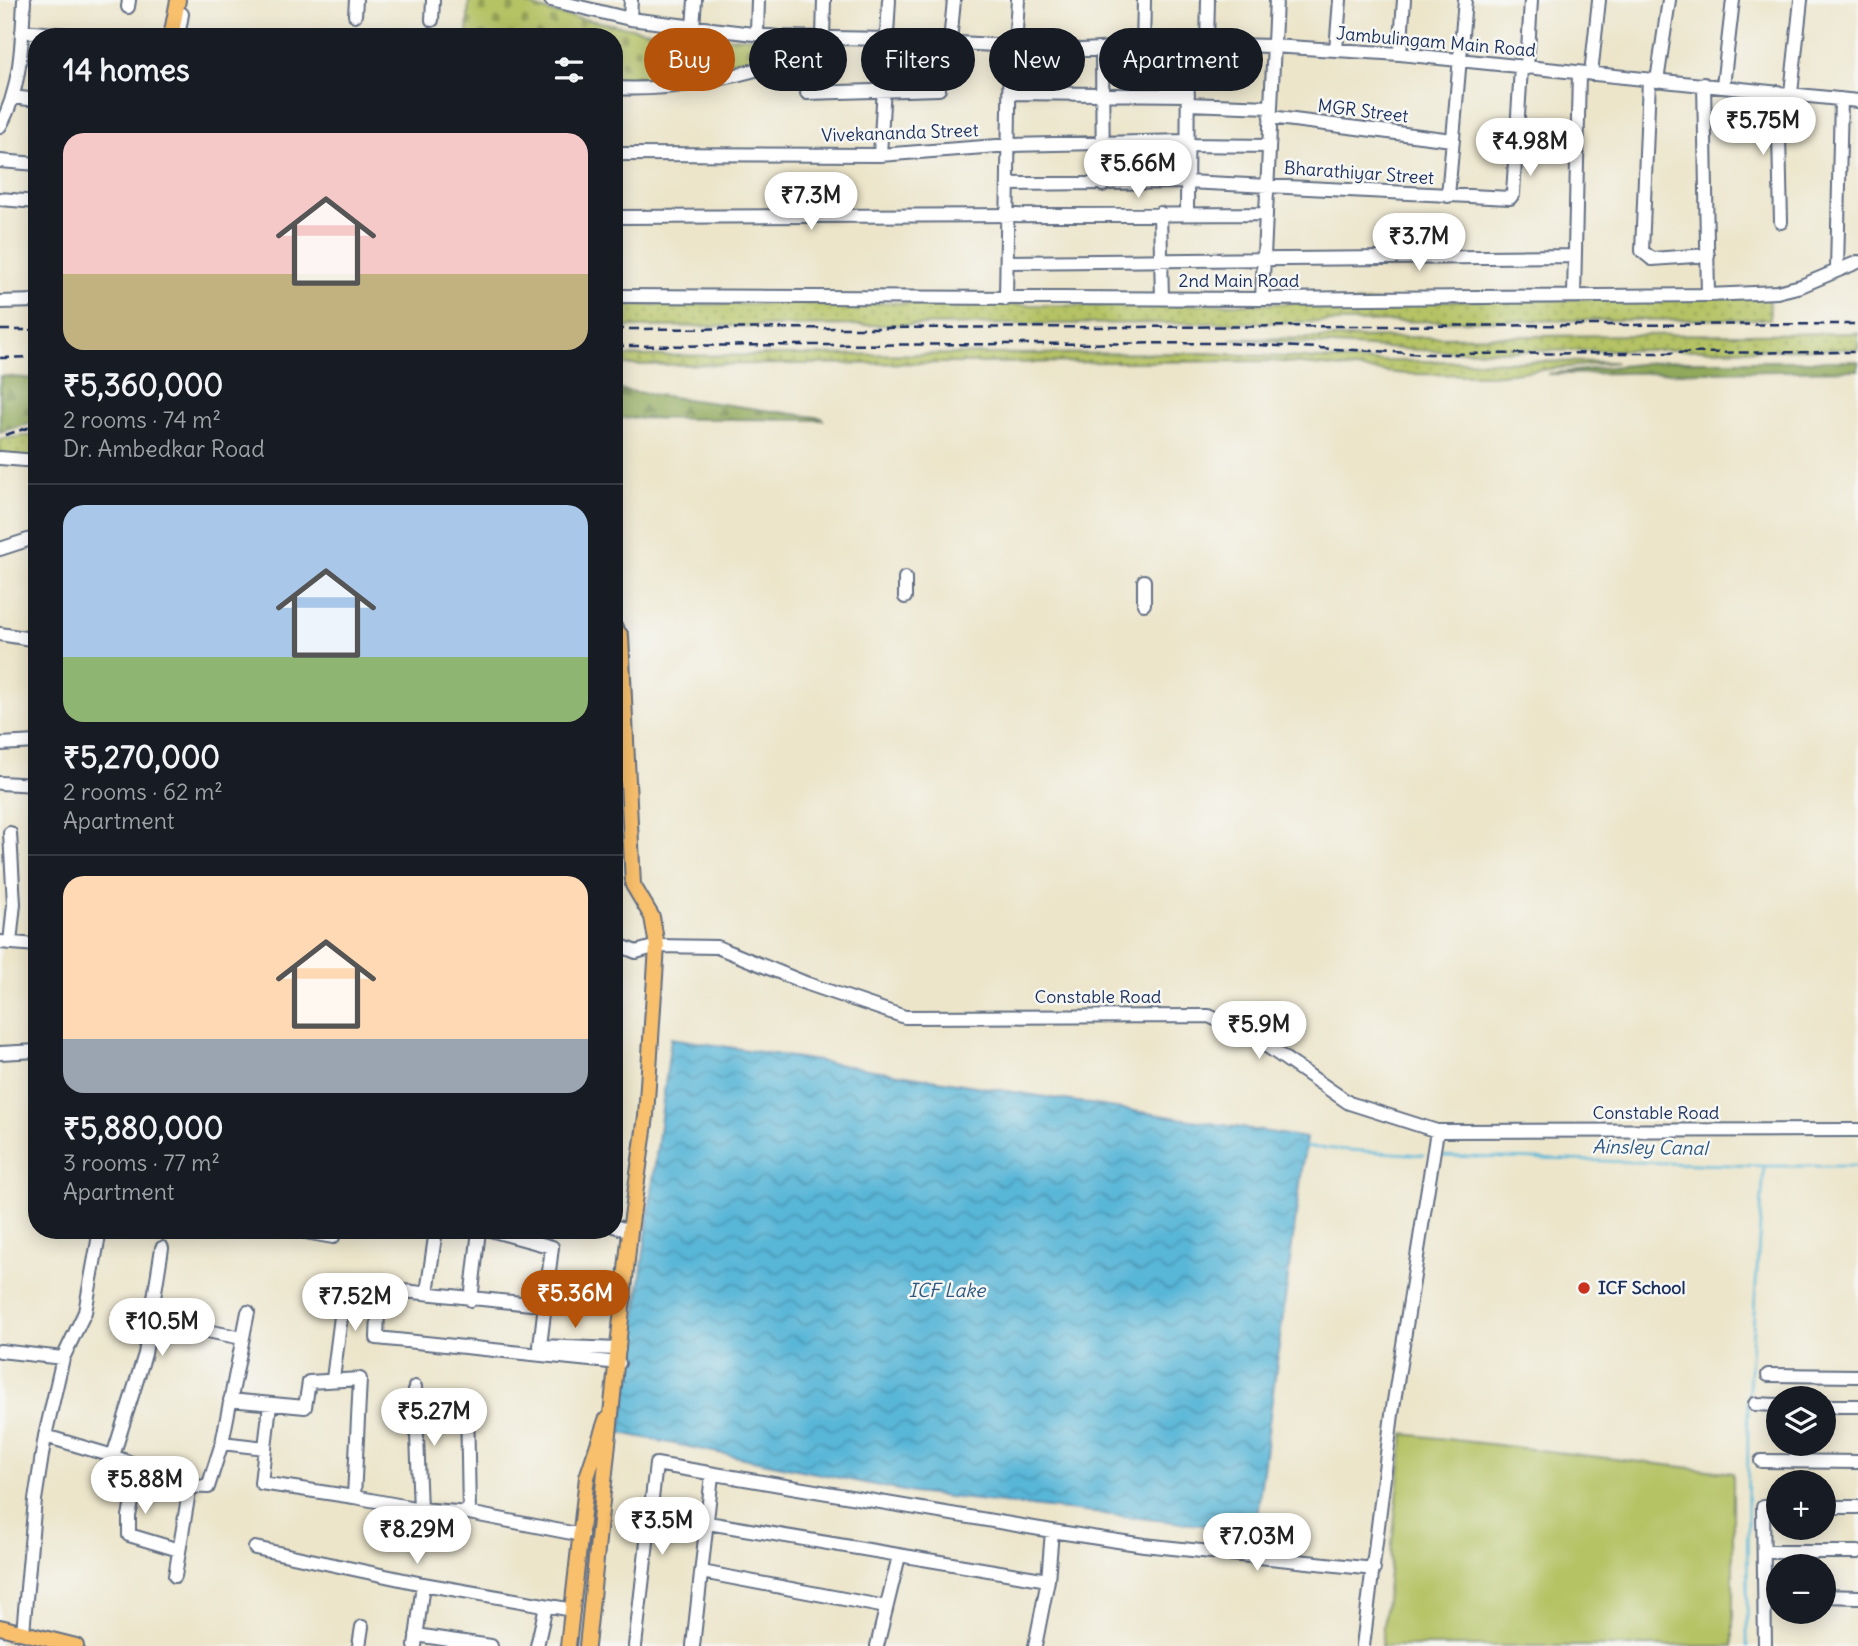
<!DOCTYPE html>
<meta charset="utf-8">
<style>
:root{--surface:#171b24;--page:#20242c;--text:#f1f3f6;--muted:#9ea1a6;--line:#363941;--accent:#b45309}
body{margin:0;font-family:Delius,sans-serif;background:var(--page);color:var(--text);height:100vh;display:flex;flex-direction:column;font-size:26px;white-space:nowrap}
*{box-sizing:border-box;margin:0}
p{font-size:23px;color:var(--muted)}
.icon{flex:none;width:38px;height:38px;fill:none;stroke:currentColor;stroke-width:2;stroke-linecap:round;stroke-linejoin:round}
.map{position:relative;flex:1;overflow:hidden}
.details{position:absolute;left:28px;top:28px;width:595px;height:1211px;display:flex;flex-direction:column;background:var(--surface);border-radius:28px;box-shadow:0 4px 18px #0003}
.details>*{flex:none}
.guide{position:absolute;left:644px;top:28px;width:665px;height:63px;display:flex;gap:14px}
.buttons{position:absolute;left:1766px;top:1386px;display:grid;gap:14px}
.buttons a{display:grid;place-items:center;width:70px;height:70px;border-radius:50%;background:var(--surface);box-shadow:0 4px 18px #0003;font-size:35px}
.price{position:absolute;translate:-50% -60px;padding:0 16px;border-radius:24px;background:#fff;color:#222;font-size:23px;line-height:46px;filter:drop-shadow(0 2px 4px #0008)}
.price::after{content:'';position:absolute;left:50%;top:42px;width:21px;height:16px;margin-left:-10px;background:inherit;clip-path:polygon(0 0,100% 0,50% 100%)}
.price.on{background:var(--accent);color:#fff}
ul{padding:0;list-style:none}
li{display:grid;align-content:center;gap:14px;height:371px;padding:0 35px}
li+li{border-top:2px solid var(--line)}
li span{display:grid;place-items:center;height:217px;border-radius:21px;color:#555}
li>.icon{margin-inline-start:auto}
span .icon{width:126px;height:126px;fill:#fffc;stroke-width:1}
li b{font-size:30px}
h2{display:flex;justify-content:space-between;align-items:center;height:84px;padding:0 35px;font-size:30px}
.chip{padding:0 24px;border-radius:32px;background:var(--surface);box-shadow:0 4px 18px #0003;font-size:24px;line-height:63px}
.chip.on{background:var(--accent);color:#fff}
.map>svg:first-child{display:block}
</style>
<div class="map">
<svg width="1858" height="1646" viewBox="0 0 1858 1646">
<defs>
<pattern id="grass-dots" width="8" height="8" patternUnits="userSpaceOnUse" patternTransform="scale(1.75)"><rect width="8" height="8" fill="#b5c365"/><path d="M2 2h.1M6 6h.1" fill="none" stroke="#929f56" stroke-width="1.8" stroke-linecap="round"/></pattern>
<pattern id="forest-firs" width="22" height="20" patternUnits="userSpaceOnUse" patternTransform="scale(1.75)"><rect width="22" height="20" fill="#90a95a"/><path d="M5 1l3.5 6h-7zM16 11l3.5 6h-7z" fill="#758a4e"/></pattern>
<pattern id="cemetery-stones" width="16" height="16" patternUnits="userSpaceOnUse" patternTransform="scale(1.75)"><rect width="16" height="16" fill="#b5c365"/><path d="M2 7V4a2 2 0 0 1 4 0v3zM10 15v-3a2 2 0 0 1 4 0v3z" fill="#929f56"/></pattern>
<pattern id="water-waves" width="16" height="10" patternUnits="userSpaceOnUse" patternTransform="scale(1.75)"><rect width="16" height="10" fill="#58b6d7"/><path d="M0 5q4-4 8 0t8 0" fill="none" stroke="#4894b2"/></pattern>
</defs>
<rect width="100%" height="100%" fill="#f6f6f2"/>
<filter id="ink" filterUnits="userSpaceOnUse"><feTurbulence type="fractalNoise" baseFrequency=".0143" numOctaves="2"/><feDisplacementMap in="SourceGraphic" scale="14" xChannelSelector="R" yChannelSelector="G"/><feConvolveMatrix kernelMatrix="1 2 1 2 8 2 1 2 1" color-interpolation-filters="sRGB"/></filter>
<filter id="wash" filterUnits="userSpaceOnUse"><feTurbulence type="fractalNoise" baseFrequency=".00686" numOctaves="4" result="noise"/><feDisplacementMap in="SourceGraphic" scale="28" xChannelSelector="R" yChannelSelector="G"/><feGaussianBlur stdDeviation="1.57" result="paint"/><feColorMatrix in="noise" values="0 0 0 0 0 0 0 0 0 0 0 0 0 0 0 0 0 1.4 0 .05"/><feComposite in="paint" operator="in"/></filter>
<g filter="url(#wash)">
<rect width="100%" height="100%" fill="#ece5ca"/>
<path fill="url(#grass-dots)" stroke="#687962" stroke-width="2" d="M 1769,296 L 1770,319 L 614,327 L 614,305 L 890,303 L 1095,306 Z
M 1858,333 L 1858,349 L 1438,351 L 1229,339 Z
M 1207,353 L 1356,361 L 1616,362 L 1491,375 L 1407,374 L 1270,361 L 614,365 L 614,356 Z
M 37,435 L 37,459 L 0,456 L 0,439 Z"/>
<path fill="url(#forest-firs)" stroke="#566c5c" stroke-width="2" d="M 1666,361 L 1858,361 L 1858,370 L 1547,374 Z
M 0,376 L 37,379 L 37,422 L 0,432 Z
M 614,389 L 822,418 L 823,420 L 614,418 Z"/>
<path fill="url(#cemetery-stones)" stroke="#687962" stroke-width="2" d="M 469,0 L 515,0 L 555,14 L 687,38 L 770,37 L 759,68 L 651,83 L 614,82 L 614,37 L 467,37 Z"/>
<path fill="#b5c365" stroke="#687962" stroke-width="2" d="M 1404,1434 L 1733,1473 L 1733,1646 L 1381,1646 Z"/>
<path fill="url(#water-waves)" stroke="#3a729a" stroke-width="2" d="M 671,1038 L 1306,1138 L 1255,1531 L 913,1493 L 621,1433 Z"/>
<g fill="none" stroke-linecap="round" stroke-linejoin="round">
<path stroke="#58b6d7" stroke-width="2.5" d="M 1303,1147 L 1424,1155
M 1441,1156 L 1764,1166 L 1858,1166
M 1747,1646 L 1748,1402 L 1764,1166"/>
</g>
</g>
<g filter="url(#ink)">
<g fill="none" stroke-linecap="round" stroke-linejoin="round">
<g stroke="#646f84" stroke-width="16">
<path id="minor" d="M 551,0 L 630,19 L 778,37 L 887,39 L 1082,50 L 1188,44 L 1272,46 L 1400,54 L 1858,101
M 128,7 L 129,0
M 355,15 L 356,0
M 630,19 L 631,0
M 432,20 L 433,0
M 693,27 L 695,0
M 22,31 L 90,37
M 757,33 L 758,0
M 178,37 L 182,14
M 823,37 L 824,0
M 950,42 L 954,0
M 1207,44 L 1208,0
M 1015,46 L 1018,0
M 1143,48 L 1144,0
M 1102,50 L 1103,185
M 1336,50 L 1340,0
M 1400,54 L 1404,0
M 1527,68 L 1531,0
M 1591,74 L 1599,0
M 1649,80 L 1642,251 L 1652,259 L 1708,255
M 1657,81 L 1669,0
M 1704,84 L 1708,295
M 1723,86 L 1733,0
M 614,88 C 670,91 722,81 775,64 L 778,37
M 1778,92 L 1781,222
M 807,93 L 939,89
M 1011,93 L 1188,95
M 1791,93 L 1801,0
M 12,97 L 37,100
M 1188,104 L 1270,107
M 1270,117 L 1452,140
M 0,126 C 21,90 22,41 24,0
M 1187,145 L 1269,146
M 614,154 L 880,155 L 1010,145 L 1187,141
M 880,155 L 889,0
M 0,161 L 37,164
M 1010,184 L 1187,182 L 1510,198 L 1513,194 L 1521,68
M 1448,196 L 1465,0
M 0,199 L 37,202
M 1160,213 L 1162,298
M 1187,214 L 1188,44
M 614,217 L 1266,214
M 1007,262 L 1574,256
M 1837,269 L 1841,99
M 614,296 L 1262,299 L 1708,295 L 1777,292 L 1801,286 L 1858,262
M 1574,296 L 1579,73
M 1006,299 L 1010,46
M 1262,299 L 1276,0
M 0,302 L 37,301
M 0,458 L 37,461
M 0,549 L 37,537
M 905,578 L 905,597
M 1144,581 L 1144,604
M 0,634 L 37,640
M 0,744 L 37,742
M 0,783 L 37,785
M 10,833 L 14,904 L 10,943
M 37,839 L 37,842
M 0,942 L 37,945
M 614,943 L 636,952 L 657,946 L 717,947 L 808,984 L 905,1017 L 1209,1016 L 1255,1038 L 1349,1103 L 1437,1131 L 1858,1130
M 0,1053 L 37,1051
M 614,1226 L 630,1231
M 294,1230 L 333,1237 L 336,1230
M 490,1230 L 552,1247 L 540,1346 L 619,1349
M 379,1288 L 377,1338 L 619,1363
M 427,1293 L 436,1230
M 471,1300 L 479,1230
M 152,1320 L 242,1338
M 0,1351 L 63,1358
M 1768,1375 L 1858,1376
M 333,1379 L 345,1285 L 531,1304 L 625,1297
M 415,1387 L 420,1509
M 230,1400 L 305,1407 L 309,1382 L 360,1379 L 354,1497 L 420,1509 L 469,1513 L 582,1535
M 467,1403 L 469,1513
M 270,1404 L 261,1483 L 354,1497
M 1755,1404 L 1778,1405
M 1824,1406 L 1858,1406
M 45,1436 L 113,1456 L 190,1486 L 208,1487 L 222,1443 L 248,1312
M 222,1443 L 265,1448
M 113,1456 L 145,1354 L 162,1248
M 1761,1461 L 1858,1462
M 140,1466 L 129,1516 L 129,1535 L 179,1550
M 1824,1507 L 1858,1507
M 708,1523 L 1048,1580
M 255,1548 L 423,1584 L 573,1610
M 1764,1552 L 1858,1552
M 702,1572 L 886,1607
M 175,1576 L 190,1486
M 1824,1596 L 1858,1597
M 23,1632 L 35,1500 L 45,1436 L 63,1358 L 85,1312 L 100,1230
M 416,1635 L 491,1646
M 359,1646 L 362,1627
M 415,1646 L 423,1584
M 537,1646 L 546,1606
M 635,1646 L 656,1464 L 1052,1531 L 1144,1545 L 1374,1569
M 693,1646 L 712,1475
M 877,1646 L 899,1556
M 1035,1646 L 1048,1580 L 1052,1531
M 1363,1646 L 1392,1414 L 1437,1131
M 1765,1646 L 1763,1507 L 1778,1507"/>
</g>
<g stroke="#646f84" stroke-width="18">
<path id="major" d="M 171,37 L 178,0
M 0,1627 L 76,1646
M 568,1646 L 587,1477 L 606,1420
M 587,1646 L 630,1231 L 646,1116 L 657,946 L 652,917 L 633,885 L 621,636 L 614,627"/>
</g>
<use href="#minor" stroke="#fff" stroke-width="12"/>
<use href="#major" stroke="#f8bf6c" stroke-width="14"/>
<path stroke="#1b2f5e" stroke-width="2.5" stroke-dasharray="10 5" stroke-linecap="butt" d="M 614,329 L 1858,324
M 0,330 L 37,330
M 614,346 L 1223,343 L 1429,354 L 1858,352
M 0,358 L 37,357
M 5,435 L 37,425"/>
</g>
</g>
<circle fill="#c8321e" stroke="#f6f6f2" stroke-width="2.5" cx="1584" cy="1288" r="7"/>
<g text-anchor="middle" stroke-width="5" stroke-linejoin="round" paint-order="stroke">
<g font-size="18" fill="#1b2f5e" stroke="#f6f6f2">
<text transform="translate(1436 42) rotate(5)" y="6">Jambulingam Main Road</text>
<text transform="translate(1363 111) rotate(7)" y="6">MGR Street</text>
<text transform="translate(900 133) rotate(-2)" y="6">Vivekananda Street</text>
<text transform="translate(1359 173) rotate(4)" y="6">Bharathiyar Street</text>
<text x="1239" y="287">2nd Main Road</text>
<text x="1098" y="1003">Constable Road</text>
<text x="1656" y="1119">Constable Road</text>
</g>
<g font-size="18" font-weight="bold" fill="#1b2f5e" stroke="#f6f6f2" text-anchor="start">
<text x="1598" y="1294">ICF School</text>
</g>
<g font-size="19" font-style="italic" fill="#2d5882" stroke="#f6f6f2">
<text transform="translate(1650 1147) rotate(1)" y="7">Ainsley Canal</text>
<text x="947" y="1297">ICF Lake</text>
</g>
</g>
</svg>
<div class="buttons">
<a><svg class="icon" aria-label="layers" viewBox="0 0 24 24"><path d="M12 4l9 5-9 5-9-5zM3 14l9 5 9-5"/></svg></a>
<a>+</a>
<a>−</a>
</div>
<b class="price" style="left:1763px;top:157px">₹5.75M</b>
<b class="price" style="left:1530px;top:178px">₹4.98M</b>
<b class="price" style="left:1138px;top:200px">₹5.66M</b>
<b class="price" style="left:811px;top:232px">₹7.3M</b>
<b class="price" style="left:1419px;top:273px">₹3.7M</b>
<b class="price" style="left:1259px;top:1061px">₹5.9M</b>
<b class="price on" style="left:575px;top:1330px">₹5.36M</b>
<b class="price" style="left:355px;top:1333px">₹7.52M</b>
<b class="price" style="left:162px;top:1358px">₹10.5M</b>
<b class="price" style="left:434px;top:1448px">₹5.27M</b>
<b class="price" style="left:145px;top:1516px">₹5.88M</b>
<b class="price" style="left:662px;top:1557px">₹3.5M</b>
<b class="price" style="left:417px;top:1566px">₹8.29M</b>
<b class="price" style="left:1257px;top:1573px">₹7.03M</b>
<div class="guide">
<a class="chip on">Buy</a>
<a class="chip">Rent</a>
<a class="chip">Filters</a>
<a class="chip">New</a>
<a class="chip">Apartment</a>
</div>
<section class="details">
<h2>14 homes<svg class="icon" aria-label="filters" viewBox="0 0 24 24"><path d="M4 7h16M4 17h16"/><circle cx="9" cy="7" r="2"/><circle cx="15" cy="17" r="2"/></svg></h2>
<ul>
<li><span style="background:linear-gradient(#f6c9c9 65%,#c2b280 0)"><svg class="icon" aria-label="home" viewBox="0 0 24 24"><path d="M3 11l9-7 9 7M6 9v11h12V9"/></svg></span><div><b>₹5,360,000</b><p>2 rooms · 74 m²</p><p>Dr. Ambedkar Road</p></div></li>
<li><span style="background:linear-gradient(#a9c7e8 70%,#8fb573 0)"><svg class="icon" aria-label="home" viewBox="0 0 24 24"><path d="M3 11l9-7 9 7M6 9v11h12V9"/></svg></span><div><b>₹5,270,000</b><p>2 rooms · 62 m²</p><p>Apartment</p></div></li>
<li><span style="background:linear-gradient(#ffd9b3 75%,#9aa5b1 0)"><svg class="icon" aria-label="home" viewBox="0 0 24 24"><path d="M3 11l9-7 9 7M6 9v11h12V9"/></svg></span><div><b>₹5,880,000</b><p>3 rooms · 77 m²</p><p>Apartment</p></div></li>
</ul>
</section>
</div>
